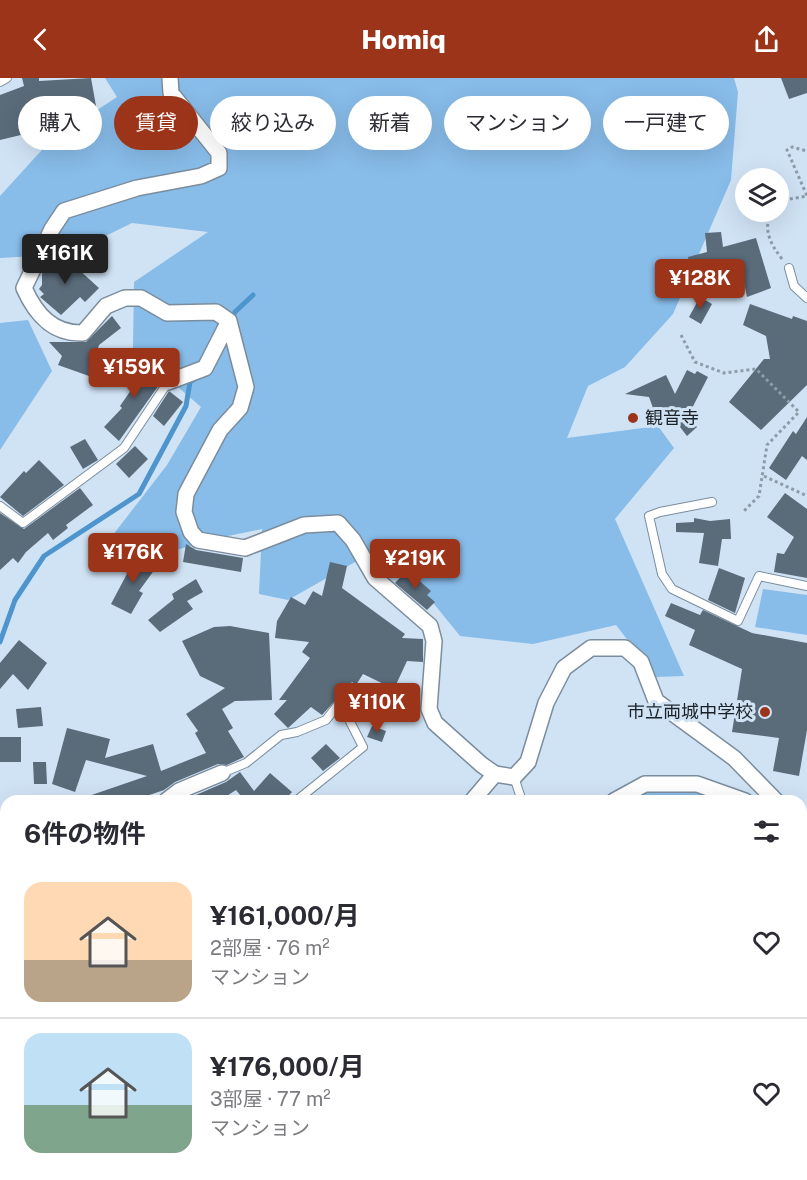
<!DOCTYPE html>
<html lang="ja">
<meta charset="utf-8">
<style>
:root{--surface:#fff;--page:#f7f7f7;--text:#2b2b33;--muted:#7c7c81;--line:#e1e1e2;--accent:#9c3419}
body{margin:0;font-family:"Public Sans","Noto Sans JP",sans-serif;background:var(--page);color:var(--text);height:100vh;display:flex;flex-direction:column;font-size:22px;white-space:nowrap}
*{box-sizing:border-box;margin:0}
p{font-size:20px;color:var(--muted)}
.icon{flex:none;width:33px;height:33px;fill:none;stroke:currentColor;stroke-width:2;stroke-linecap:round;stroke-linejoin:round}
.map{position:relative;flex:1;overflow:hidden}
.drawer{position:absolute;left:0px;top:717px;width:807px;height:386px;display:flex;flex-direction:column;background:var(--surface);border-radius:18px 18px 0 0;box-shadow:0 6px 24px #0002}
.drawer>*{flex:none}
.hud{position:absolute;left:18px;top:18px;width:771px;height:54px;display:flex;gap:12px}
.controls{position:absolute;left:735px;top:90px;display:grid;gap:12px}
.controls a{display:grid;place-items:center;width:54px;height:54px;border-radius:50%;background:var(--surface);box-shadow:0 6px 24px #0002;font-size:30px}
.price{position:absolute;translate:-50% -51px;padding:0 14px;border-radius:6px;background:var(--accent);color:#fff;font-size:20px;line-height:39px;filter:drop-shadow(0 2px 3px #0008)}
.price::after{content:'';position:absolute;left:50%;top:36px;width:18px;height:14px;margin-left:-9px;background:inherit;clip-path:polygon(0 0,100% 0,50% 100%)}
.price.on{background:#222;color:#fff}
ul{padding:0;list-style:none}
li{display:flex;align-items:center;gap:18px;height:150px;padding:0 24px}
li+li{border-top:2px solid var(--line)}
li span{display:grid;place-items:center;flex:none;width:168px;height:120px;border-radius:18px;color:#555}
li>.icon{margin-inline-start:auto}
span .icon{width:72px;height:72px;fill:#fffc;stroke-width:1}
li b{font-size:26px}
h2{display:flex;justify-content:space-between;align-items:center;height:72px;padding:0 24px;font-size:26px}
.tag{padding:0 21px;border-radius:27px;background:var(--surface);box-shadow:0 6px 24px #0002;font-size:21px;line-height:54px}
.tag.on{background:var(--accent);color:#fff}
header{display:flex;justify-content:space-between;align-items:center;height:78px;padding:0 24px;background:var(--accent);color:#fff;font-size:27px;font-weight:800}
.map>svg:first-child{display:block}
</style>
<header><svg class="icon" aria-label="back" viewBox="0 0 24 24"><path d="M15 5l-7 7 7 7"/></svg>Homiq<svg class="icon" aria-label="share" viewBox="0 0 24 24"><path d="M12 15V3M7 8l5-5 5 5M5 13v7h14v-7"/></svg></header>
<div class="map">
<svg width="807" height="1102" viewBox="0 0 807 1102">
<rect width="100%" height="100%" fill="#d0e3f5"/>
<path fill="#88bce9" d="M 105,0 L 734,0 L 738,14 L 731,102 L 673,236 L 625,289 L 588,308 L 567,360 L 658,348 L 674,370 L 615,441 L 684,598 L 656,599 L 616,547 L 533,566 L 460,558 L 417,505 L 371,475 L 288,522 L 259,516 L 262,451 L 218,460 L 134,484 L 99,475 L 167,387 L 201,329 L 133,270 L 134,204 L 208,154 L 132,145 L 69,176 L 0,180 L 0,118 L 50,63 L 117,19 Z
M 28,242 L 52,293 L 0,372 L 0,245 Z
M 763,511 L 807,517 L 807,557 L 755,549 Z
M 654,706 L 697,710 L 736,723 L 631,723 Z"/>
<g fill="none" stroke-linecap="round" stroke-linejoin="round">
<path stroke="#4e95ce" stroke-width="5" d="M 231,243 L 235,234 L 253,217
M 0,564 L 15,522 L 44,478 L 139,416 L 186,328 L 190,304 L 196,300"/>
</g>
<path fill="#5a6b7a" d="M 22,0 L 39,0 L 39,3 L 91,0 L 96,28 L 82,31 L 80,22 L 49,27 L 54,49 L 0,62 L 0,17 L 24,8 Z
M 781,0 L 807,0 L 807,15 L 789,21 Z
M 721,154 L 723,169 L 756,160 L 771,210 L 747,219 L 739,181 L 689,185 L 688,179 L 707,174 L 705,155 Z
M 67,181 L 99,210 L 85,224 L 80,219 L 61,237 L 40,219 L 44,216 L 39,211 L 42,207 L 42,196 L 48,183 Z
M 700,219 L 712,226 L 701,246 L 689,239 Z
M 750,226 L 792,241 L 793,238 L 807,243 L 807,307 L 761,352 L 729,324 L 764,281 L 770,281 L 766,258 L 743,247 Z
M 112,238 L 121,250 L 99,267 L 89,298 L 58,287 L 62,278 L 49,264 L 86,264 Z
M 135,282 L 159,299 L 157,303 L 159,307 L 119,363 L 104,349 L 122,330 L 120,328 L 136,305 L 125,297 Z
M 687,292 L 695,296 L 697,293 L 708,299 L 688,338 L 697,349 L 687,358 L 670,336 L 657,341 L 649,319 L 625,316 L 666,297 L 675,316 Z
M 169,313 L 183,324 L 164,348 L 153,338 Z
M 807,339 L 807,382 L 802,378 L 786,402 L 769,390 L 793,353 L 796,356 Z
M 85,361 L 98,382 L 83,391 L 70,369 Z
M 135,368 L 148,381 L 129,400 L 116,386 Z
M 39,382 L 64,407 L 23,438 L 0,419 L 24,393 L 26,395 Z
M 80,410 L 93,427 L 66,447 L 68,450 L 53,462 L 48,455 L 26,474 L 18,485 L 13,480 L 0,492 L 0,435 L 24,451 Z
M 785,415 L 807,431 L 807,500 L 774,494 L 777,475 L 784,476 L 794,459 L 767,439 Z
M 694,440 L 710,443 L 730,441 L 731,461 L 722,461 L 718,488 L 699,485 L 704,455 L 676,454 L 676,445 L 694,444 Z
M 186,466 L 196,472 L 243,480 L 241,494 L 183,484 Z
M 133,475 L 155,491 L 139,513 L 143,515 L 131,536 L 111,526 L 129,492 L 123,488 Z
M 330,484 L 347,488 L 342,510 L 405,556 L 402,560 L 423,561 L 423,584 L 407,583 L 394,611 L 363,596 L 356,607 L 352,604 L 322,637 L 311,629 L 288,650 L 274,636 L 287,622 L 279,622 L 310,580 L 302,574 L 309,564 L 275,560 L 277,543 L 291,519 L 305,527 L 313,513 L 322,518 Z
M 719,490 L 745,500 L 735,535 L 708,522 Z
M 407,492 L 431,513 L 427,517 L 435,524 L 427,532 L 395,505 Z
M 196,501 L 203,514 L 187,523 L 193,531 L 160,554 L 148,542 L 174,521 L 172,516 Z
M 671,525 L 700,537 L 703,532 L 752,555 L 807,565 L 807,652 L 799,698 L 773,693 L 779,660 L 732,654 L 742,591 L 689,567 L 695,552 L 665,538 Z
M 230,548 L 269,555 L 272,622 L 235,623 L 222,631 L 233,650 L 228,653 L 244,679 L 227,687 L 218,686 L 175,704 L 164,712 L 132,723 L 80,723 L 80,721 L 147,698 L 86,682 L 75,714 L 52,706 L 67,650 L 110,661 L 105,680 L 153,666 L 161,693 L 206,675 L 195,655 L 198,653 L 186,636 L 225,610 L 200,598 L 182,563 L 214,549 Z
M 19,562 L 47,585 L 28,612 L 13,596 L 0,611 L 0,585 Z
M 41,629 L 43,648 L 18,650 L 16,631 Z
M 372,648 L 386,653 L 382,664 L 367,659 Z
M 0,659 L 21,659 L 21,684 L 0,684 Z
M 326,666 L 340,680 L 323,693 L 311,680 Z
M 33,684 L 46,684 L 47,706 L 34,706 Z
M 240,694 L 254,713 L 270,695 L 292,714 L 284,723 L 245,723 L 236,712 L 219,723 L 182,723 L 226,704 Z"/>
<g fill="none" stroke-linecap="round" stroke-linejoin="round">
<g stroke="#7b8d9d" stroke-width="10">
<path id="lane" d="M 0,4 L 7,0
M 789,190 L 794,208 L 807,220
M 712,424 L 660,434 L 649,438 L 662,496 L 672,511 L 738,543 L 759,498 L 807,508
M 0,428 L 23,445 L 124,370 L 168,304
M 222,695 L 246,685 L 281,657 L 297,654 L 326,642 L 340,624 L 363,669 L 296,723
M 514,699 L 522,723
M 801,891 L 807,890"/>
</g>
<g stroke="#7b8d9d" stroke-width="18">
<path id="street" d="M 170,0 L 171,15 L 219,75 L 219,90 L 201,98 L 137,110 L 64,133 L 52,151 L 24,210 C 36,237 53,256 83,255 L 106,228 L 125,220 L 141,220 L 167,235 L 216,234 L 229,243 L 246,309 L 240,330 L 220,352 L 186,416 L 184,434 L 191,454 L 198,462 L 245,470 L 304,447 L 338,445 L 353,462 L 375,500 L 430,548 L 434,563 L 429,631 L 435,645 L 482,687 L 495,696 L 514,699 L 528,684 L 546,625 L 564,590 L 591,570 L 625,570 L 641,584 L 656,623 L 734,680 L 776,723
M 168,304 L 205,290 L 229,243
M 166,723 L 179,713 L 222,695
M 472,723 L 495,696
M 614,723 L 645,706 L 697,706 L 745,723
M 801,781 L 807,781
M 0,854 L 6,857
M 0,887 L 3,913 L 0,929
M 0,957 L 6,959
M 294,1096 L 303,1102
M 529,1096 L 530,1102
M 100,1102 L 102,1096
M 325,1102 L 332,1096"/>
</g>
<path stroke="#8d9ca9" stroke-width="3" stroke-dasharray="3 3" stroke-linecap="butt" d="M 778,123 L 807,118 L 787,72 L 792,69 L 807,73
M 770,134 C 764,154 770,165 782,181
M 681,257 L 695,284 L 724,295 L 756,291 L 799,334 L 767,367 L 759,418 L 743,434
M 764,398 L 807,418
M 801,955 L 807,960
M 801,1034 L 807,1007
M 801,1089 L 807,1102"/>
<use href="#lane" stroke="#fff" stroke-width="8"/>
<use href="#street" stroke="#fff" stroke-width="15"/>
<g stroke="#404951" stroke-width="7">
<path id="rail" d="M 0,843 L 6,847
M 407,1096 L 417,1102"/>
</g>
<use href="#rail" stroke="#d0e3f5" stroke-width="4.5" stroke-dasharray="14" stroke-linecap="butt"/>
</g>
<g fill="#9c3419" stroke="#d0e3f5" stroke-width="2">
<circle cx="633" cy="340" r="6"/>
<circle cx="765" cy="634" r="6"/>
</g>
<g text-anchor="middle" stroke-width="6" stroke-linejoin="round" paint-order="stroke">
<g font-size="18" fill="#1a2127" stroke="#d0e3f5" text-anchor="start">
<text x="645" y="346">観音寺</text>
<text x="753" y="640" text-anchor="end">市立両城中学校</text>
</g>
</g>
</svg>
<div class="controls">
<a><svg class="icon" aria-label="layers" viewBox="0 0 24 24"><path d="M12 4l9 5-9 5-9-5zM3 14l9 5 9-5"/></svg></a>
</div>
<b class="price on" style="left:65px;top:207px">¥161K</b>
<b class="price" style="left:700px;top:232px">¥128K</b>
<b class="price" style="left:134px;top:321px">¥159K</b>
<b class="price" style="left:133px;top:506px">¥176K</b>
<b class="price" style="left:415px;top:512px">¥219K</b>
<b class="price" style="left:377px;top:656px">¥110K</b>
<div class="hud">
<a class="tag">購入</a>
<a class="tag on">賃貸</a>
<a class="tag">絞り込み</a>
<a class="tag">新着</a>
<a class="tag">マンション</a>
<a class="tag">一戸建て</a>
</div>
<section class="drawer">
<h2>6件の物件<svg class="icon" aria-label="filters" viewBox="0 0 24 24"><path d="M4 7h16M4 17h16"/><circle cx="9" cy="7" r="2"/><circle cx="15" cy="17" r="2"/></svg></h2>
<ul>
<li><span style="background:linear-gradient(#ffd9b3 65%,#b9a48a 0)"><svg class="icon" aria-label="home" viewBox="0 0 24 24"><path d="M3 11l9-7 9 7M6 9v11h12V9"/></svg></span><div><b>¥161,000/月</b><p>2部屋 · 76 m²</p><p>マンション</p></div><svg class="icon" aria-label="heart" viewBox="0 0 24 24"><path d="M12 20l-8-8c-3-5 5-10 8-4 3-6 11-1 8 4z"/></svg></li>
<li><span style="background:linear-gradient(#bfe0f5 60%,#7fa58c 0)"><svg class="icon" aria-label="home" viewBox="0 0 24 24"><path d="M3 11l9-7 9 7M6 9v11h12V9"/></svg></span><div><b>¥176,000/月</b><p>3部屋 · 77 m²</p><p>マンション</p></div><svg class="icon" aria-label="heart" viewBox="0 0 24 24"><path d="M12 20l-8-8c-3-5 5-10 8-4 3-6 11-1 8 4z"/></svg></li>
</ul>
</section>
</div>
